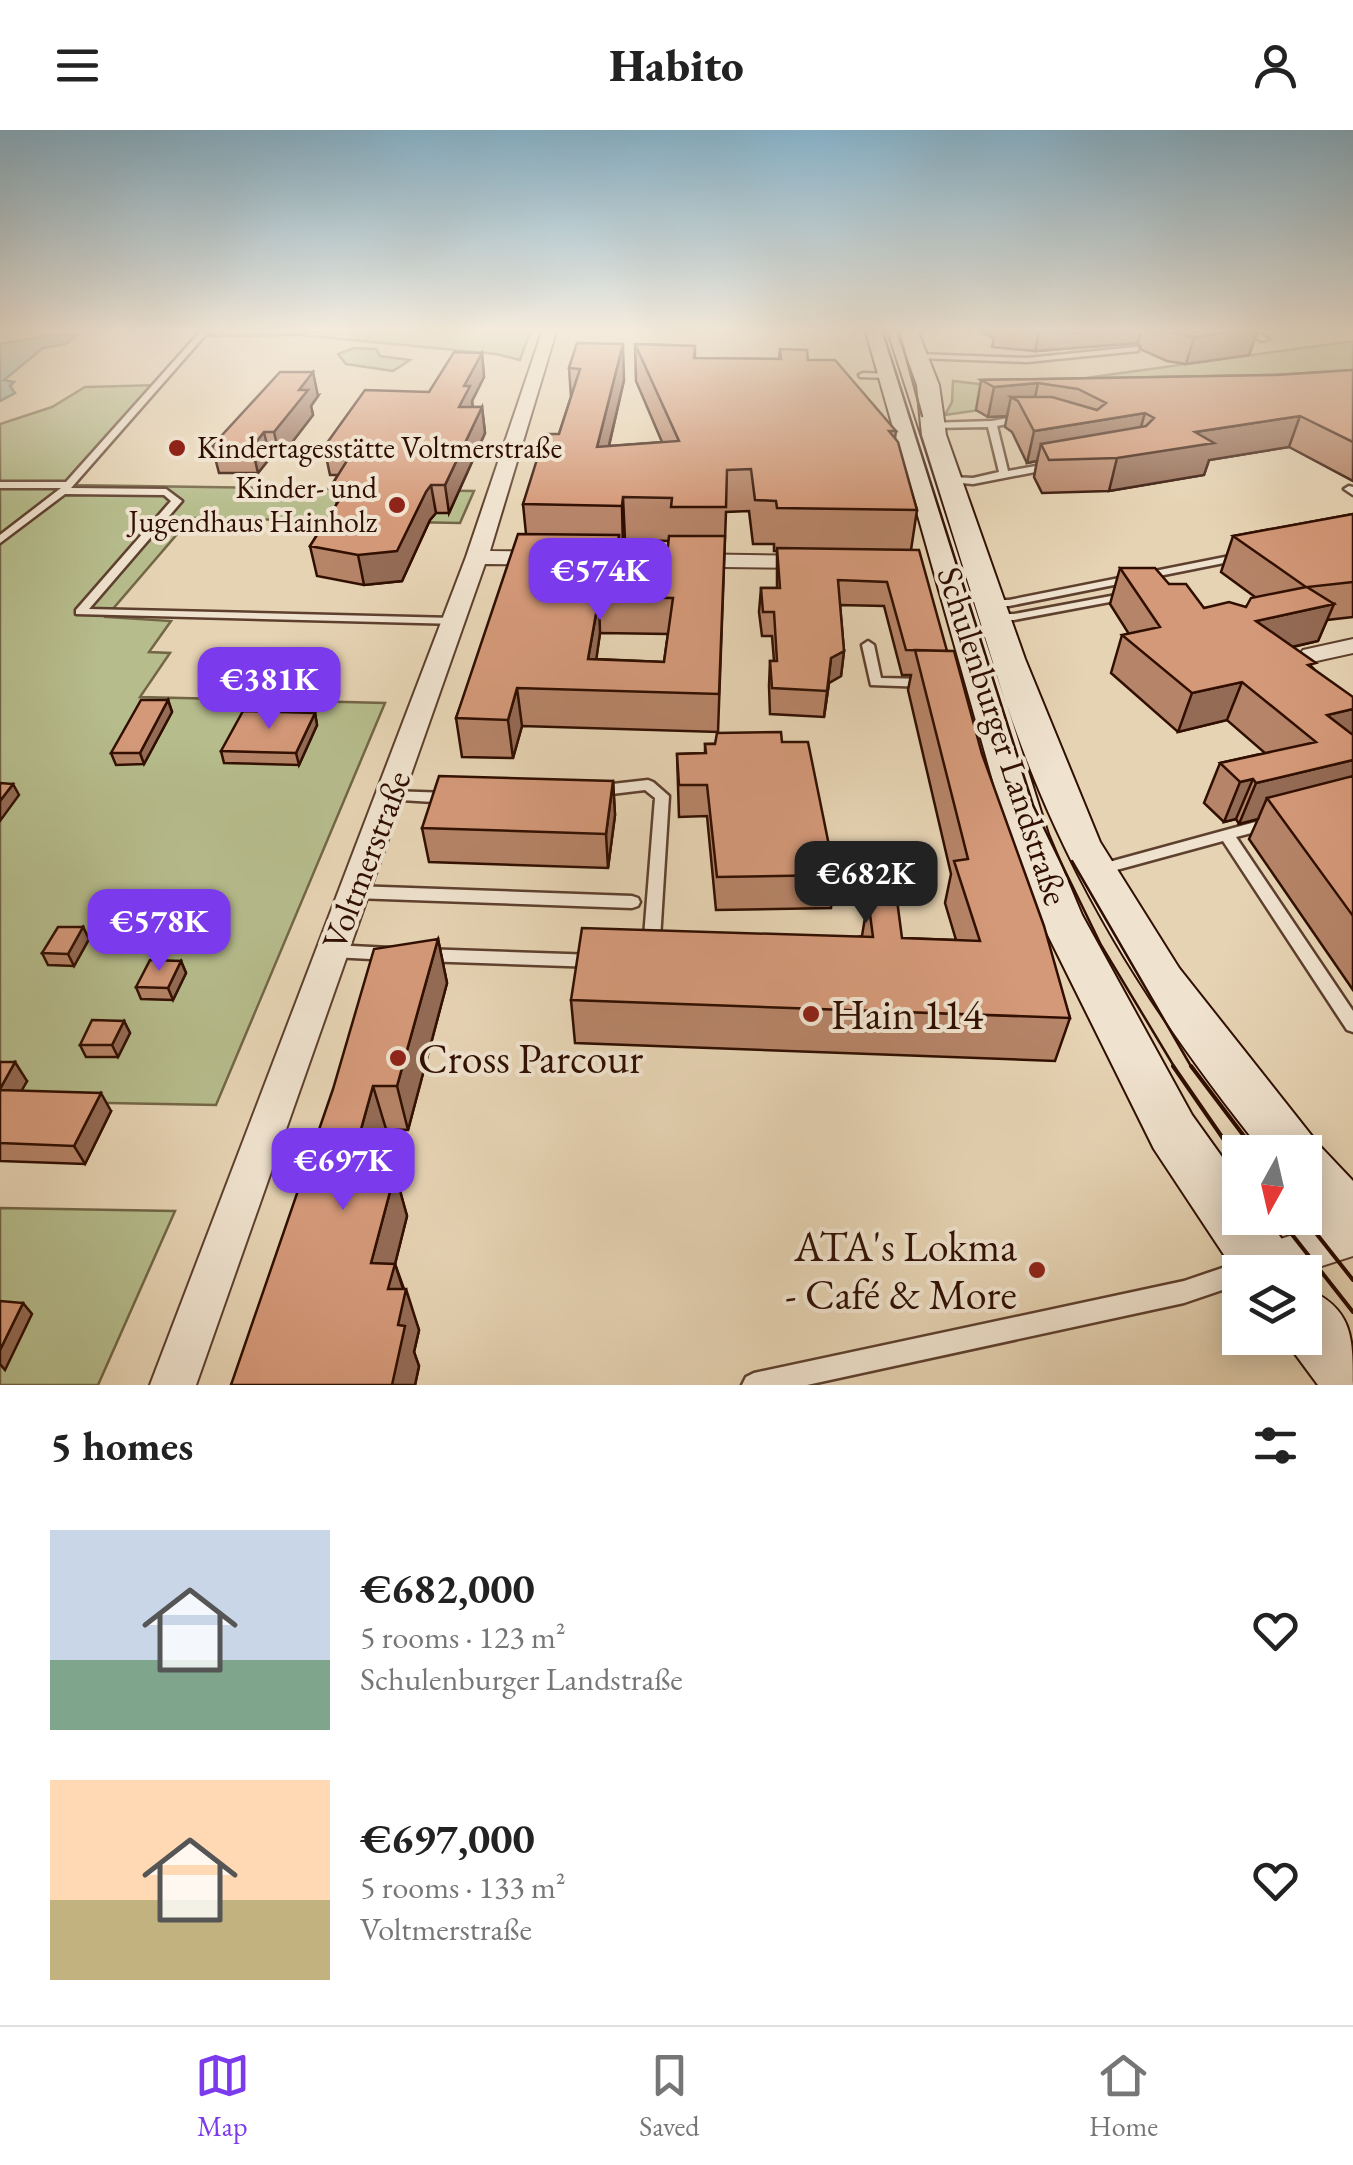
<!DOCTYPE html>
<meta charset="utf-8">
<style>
:root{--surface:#fff;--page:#f6f6f6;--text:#222;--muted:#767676;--line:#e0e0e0;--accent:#7c3aed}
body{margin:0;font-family:"EB Garamond",serif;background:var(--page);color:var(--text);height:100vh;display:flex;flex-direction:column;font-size:38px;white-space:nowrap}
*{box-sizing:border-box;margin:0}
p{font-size:32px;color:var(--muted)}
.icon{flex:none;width:55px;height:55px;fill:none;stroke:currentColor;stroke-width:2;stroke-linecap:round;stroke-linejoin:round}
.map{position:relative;height:1255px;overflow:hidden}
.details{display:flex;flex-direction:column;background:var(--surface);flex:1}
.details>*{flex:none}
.needle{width:65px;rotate:188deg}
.tools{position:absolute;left:1222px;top:1005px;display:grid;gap:20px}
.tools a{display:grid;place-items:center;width:100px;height:100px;border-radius:0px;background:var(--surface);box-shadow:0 5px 25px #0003;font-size:50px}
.price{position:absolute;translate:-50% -85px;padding:0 22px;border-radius:20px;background:var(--accent);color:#fff;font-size:32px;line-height:65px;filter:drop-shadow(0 2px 5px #0008)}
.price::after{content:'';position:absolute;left:50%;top:60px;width:30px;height:22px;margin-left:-15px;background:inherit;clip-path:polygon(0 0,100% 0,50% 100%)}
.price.active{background:#222;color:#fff}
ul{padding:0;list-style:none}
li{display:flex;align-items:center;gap:30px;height:250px;padding:0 50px}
li span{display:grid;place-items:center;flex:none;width:280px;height:200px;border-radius:0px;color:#555}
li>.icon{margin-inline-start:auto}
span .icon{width:120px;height:120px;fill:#fffc;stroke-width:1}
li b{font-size:42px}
h2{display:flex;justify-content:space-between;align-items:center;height:120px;padding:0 50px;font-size:42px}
header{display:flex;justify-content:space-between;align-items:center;height:130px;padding:0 50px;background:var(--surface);font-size:45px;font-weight:800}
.dock{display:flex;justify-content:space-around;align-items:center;height:140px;border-top:2px solid var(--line);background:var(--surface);font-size:28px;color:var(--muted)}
.dock a{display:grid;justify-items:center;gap:5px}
.dock .active{color:var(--accent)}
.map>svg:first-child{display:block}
</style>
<header><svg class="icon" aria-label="menu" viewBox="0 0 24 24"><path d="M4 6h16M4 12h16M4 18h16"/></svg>Habito<svg class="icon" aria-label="person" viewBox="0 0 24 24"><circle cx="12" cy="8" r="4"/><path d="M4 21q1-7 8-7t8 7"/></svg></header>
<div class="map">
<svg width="1353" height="1255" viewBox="0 0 1353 1255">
<rect width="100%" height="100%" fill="#e6d3b3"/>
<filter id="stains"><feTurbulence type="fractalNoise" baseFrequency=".002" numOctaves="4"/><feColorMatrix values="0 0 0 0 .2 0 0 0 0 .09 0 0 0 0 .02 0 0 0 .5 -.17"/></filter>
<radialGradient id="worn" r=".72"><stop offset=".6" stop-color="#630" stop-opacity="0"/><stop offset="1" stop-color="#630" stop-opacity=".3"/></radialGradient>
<path fill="#b6bc8c" stroke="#736646" stroke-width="2.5" d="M 204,202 L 530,202 L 520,230 L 496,224 L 300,205 L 201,206 Z
M 1353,211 L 1353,263 L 1036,272 L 945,285 L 952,272 L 953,251 L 1013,258 Z
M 354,218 L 376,219 L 380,226 L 410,230 L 393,241 L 346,234 L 338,224 Z
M 159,255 L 69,355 L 474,361 L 460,393 L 191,388 L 106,487 L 171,491 L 149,522 L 170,523 L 140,567 L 385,573 L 216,975 L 0,971 L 0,294 L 52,277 L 85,257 Z
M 0,1078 L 175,1081 L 98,1255 L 0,1255 Z"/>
<path fill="#96b8ab" stroke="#6d7467" stroke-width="2.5" d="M 57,204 L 76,206 L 65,214 L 43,218 L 4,250 L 14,252 L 10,256 L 15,263 L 0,271 L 0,214 Z"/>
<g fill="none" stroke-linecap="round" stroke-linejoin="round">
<g stroke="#5e402e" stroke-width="5">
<path id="lane" d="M 200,202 L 207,203 L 71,358 L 166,359 L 182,371 L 89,479 L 454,488 L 460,492 L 458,494 L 76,484 L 76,480 L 171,371 L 164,365 L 65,364 L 0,413 L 0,405 L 61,358 L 0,358 L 0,352 L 66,352 Z
M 1246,202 L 1256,202 L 1269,209 L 1262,211 Z
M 1135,217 L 1138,217 L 1138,221 L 1027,232 L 918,228 L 914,226 L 918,224 L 1027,228 Z
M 863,243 L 890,244 L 894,246 L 890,248 L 860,247 L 859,245 Z
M 1024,285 L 1028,288 L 1027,290 L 997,296 L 1008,341 L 1053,333 L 1058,336 L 1056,338 L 973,354 L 948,352 L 946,350 L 951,347 L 973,348 L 999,342 L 988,297 L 932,298 L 929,297 L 929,293 L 992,291 Z
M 1349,356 L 1353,357 L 1353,365 L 1344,359 Z
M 1240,424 L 1245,427 L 1244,429 L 1009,476 L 993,476 L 987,473 L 993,470 L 1009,470 Z
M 1127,463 L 1133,466 L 1131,468 L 1014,490 L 996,490 L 990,487 L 996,484 L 1014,484 Z
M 868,511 L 874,515 L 881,548 L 926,549 L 932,553 L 926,557 L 871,555 L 862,515 Z
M 648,650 L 653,652 L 669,666 L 660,809 C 656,817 650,821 641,818 L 639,814 L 644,807 L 655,668 L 645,660 L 595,666 L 588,661 L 595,656 Z
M 390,661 L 449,663 L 456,668 L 449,673 L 385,669 L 383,666 L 385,663 Z
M 1270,688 L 1275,689 L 1277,693 L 1275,697 L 1236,707 L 1353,881 L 1353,902 L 1347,900 L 1223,711 L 1098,745 L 1093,744 L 1090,740 L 1093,736 L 1098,735 Z
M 354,756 L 632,766 L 638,768 L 640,772 L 638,776 L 632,778 L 354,768 L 348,766 L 346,762 L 348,758 Z
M 332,815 L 391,818 L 397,819 L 399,824 L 397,829 L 391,830 L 332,827 L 326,826 L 324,821 L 326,816 Z
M 422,819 L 596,825 L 602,826 L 604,831 L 602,836 L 596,837 L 422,831 L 416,830 L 414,825 L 416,820 Z
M 1240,1132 L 1248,1135 L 1251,1142 L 1240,1142 L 1240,1154 L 1184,1173 L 807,1255 L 742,1255 L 746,1247 L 754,1243 L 1184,1151 Z"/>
</g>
<g stroke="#5e402e" stroke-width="4">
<path id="street" d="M 542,202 L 556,202 L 490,421 L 812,426 L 823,432 L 812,438 L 485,434 L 196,1255 L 150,1255 L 466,427 Z
M 1353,509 L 1353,523 L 1312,532 L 1300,525 L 1303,520 Z
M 1353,1086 L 1353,1126 L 1303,1142 L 1246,1142 L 1243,1134 L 1249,1119 Z"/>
</g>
<g stroke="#300f01" stroke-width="4">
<path id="secondary" d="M 866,202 L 886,202 L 1005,571 L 922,305 L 917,255 L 898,202 L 918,202 L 939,255 L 946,305 L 1025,529 L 1100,712 L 1179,838 L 1319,1015 L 1353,1051 L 1353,1120 C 1304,1101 1305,1069 1305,1022 L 1263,1022 C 1151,882 1064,746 1007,575 L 1048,704 L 1082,785 L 1192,985 L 1240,1052 L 1240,1088 L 1266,1088 L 1291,1121 L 1299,1142 L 1240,1142 L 1240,1149 L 1154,1019 L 1038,785 L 1008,704 Z
M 1305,1158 C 1353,1178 1353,1207 1353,1255 L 1318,1255 L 1284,1209 L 1305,1208 Z"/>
</g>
<use href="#lane" fill="#efe2ce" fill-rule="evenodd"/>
<use href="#street" fill="#efe2ce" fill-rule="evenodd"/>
<use href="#secondary" fill="#efe2ce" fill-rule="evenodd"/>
<path stroke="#300f01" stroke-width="2.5" d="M 883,202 L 1033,675 L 1101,815 L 1175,938
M 899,202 L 922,286
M 1072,731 L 1192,938"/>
<path stroke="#300f01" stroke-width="4" d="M 1173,936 L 1240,1033
M 1191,936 L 1256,1022
M 1279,1088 L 1353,1182
M 1304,1088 L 1353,1150"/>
</g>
<path fill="#b68468" stroke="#300f01" stroke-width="2.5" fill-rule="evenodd" d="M 982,202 L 1257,202 L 1249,225 L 1186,234 L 1167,231 L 1142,220 L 1138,213 L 1035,221 L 992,217 L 994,209 Z
M 577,213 L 624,250 L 609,316 L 662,312 L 636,251 L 635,214 L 695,216 L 695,228 L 779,229 L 780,219 L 808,230 L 896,301 L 895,308 L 917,380 L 911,420 L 982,624 L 1070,888 L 1055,931 L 575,913 L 571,870 L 862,806 L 868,769 L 902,808 L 956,810 L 945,773 L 951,744 L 908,560 L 911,545 L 902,545 L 884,476 L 840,475 L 844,521 L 841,546 L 829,553 L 824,587 L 770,584 L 769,556 L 770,531 L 774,531 L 772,506 L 762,506 L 759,482 L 761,458 L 777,458 L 777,421 L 774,421 L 774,414 L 753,414 L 749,381 L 726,382 L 718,602 L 522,596 L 513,628 L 462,627 L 456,588 L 526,404 L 523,374 L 559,304 L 571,267 L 569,238 ZM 625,410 L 669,411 L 665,444 L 620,444 L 620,419 L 623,419 ZM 600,503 L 668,504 L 664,532 L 596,529 Z
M 482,223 L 484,247 L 472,271 L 473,277 L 482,277 L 485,303 L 449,383 L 436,383 L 430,390 L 402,451 L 364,455 L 317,446 L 310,416 L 337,374 L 333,353 L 338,345 L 330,345 L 324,317 L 429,262 Z
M 1353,240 L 1353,351 L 1289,317 L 1209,330 L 1204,345 L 1109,361 L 1042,363 L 1034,347 L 1037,331 L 1027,333 L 1012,302 L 1005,297 L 1007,286 L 988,287 L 976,280 L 981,250 L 1276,245 Z
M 318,266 L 311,276 L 313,285 L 280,328 L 270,328 L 258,343 L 219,343 L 212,316 Z
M 1353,384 L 1353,487 L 1327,490 L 1318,511 L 1293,517 L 1314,539 L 1353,605 L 1353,860 L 1249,709 L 1258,689 L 1239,694 L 1236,689 L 1224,692 L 1204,673 L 1220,633 L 1265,623 L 1227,590 L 1178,602 L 1111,543 L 1122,505 L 1129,504 L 1110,474 L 1120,438 L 1169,454 L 1204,478 L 1246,477 L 1255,467 L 1221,442 L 1233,406 Z
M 168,570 L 172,582 L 144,634 L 116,635 L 111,623 Z
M 315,583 L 317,595 L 299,635 L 224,633 L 221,621 Z
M 782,612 L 835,745 L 831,778 L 716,780 L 707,686 L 679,687 L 677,624 L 705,623 L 705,614 Z
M 613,651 L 615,685 L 608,738 L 429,732 L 422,698 Z
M 83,797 L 89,809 L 74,836 L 48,835 L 42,823 Z
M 438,809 L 447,853 L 408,1000 L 386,999 L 378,1028 L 395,1043 L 407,1086 L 395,1134 L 419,1200 L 414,1222 L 419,1236 L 415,1255 L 231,1255 Z
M 181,831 L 186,843 L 173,870 L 141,869 L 136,857 Z
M 124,891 L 130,903 L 118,927 L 86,927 L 80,915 Z
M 0,932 L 27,951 L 21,960 L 111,981 L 85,1034 L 0,1031 Z"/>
<path fill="#946b55" stroke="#300f01" stroke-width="2.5" d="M 1039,202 L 1141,202 L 1138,213 L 1035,221 Z
M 1228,202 L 1257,202 L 1249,225 L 1186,234 L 1194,207 Z
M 623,214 L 624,250 L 599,358 L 597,317 Z
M 482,223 L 484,247 L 472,271 L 473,282 L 459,277 L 464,256 Z
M 313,242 L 318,266 L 311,276 L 313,285 L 280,328 L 274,302 L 299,260 Z
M 1038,253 L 1032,283 L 1018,271 L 1011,267 L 1007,286 L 988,287 L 994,257 Z
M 482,277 L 485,303 L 449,383 L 445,355 Z
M 1145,283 L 1136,314 L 1041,314 L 1037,331 L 1027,333 L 1034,301 Z
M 1300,286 L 1289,317 L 1209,330 L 1204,345 L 1109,361 L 1117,328 L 1195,302 Z
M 264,302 L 270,328 L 258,343 L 252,317 Z
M 431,355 L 436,383 L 430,390 L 402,451 L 364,455 L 358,425 Z
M 623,367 L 625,410 L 623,419 L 622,376 Z
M 619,405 L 620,439 L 616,467 L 613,443 Z
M 599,467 L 600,503 L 592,560 L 588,529 Z
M 1334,474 L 1318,511 L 1242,528 L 1256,491 Z
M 844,521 L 841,546 L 829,553 L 824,587 L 831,528 Z
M 1242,552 L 1227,590 L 1178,602 L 1192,563 Z
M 517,558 L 522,596 L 513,628 L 508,590 Z
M 168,570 L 172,582 L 144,634 L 140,623 Z
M 1353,579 L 1353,602 L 1347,615 L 1327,585 Z
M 315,583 L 317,595 L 299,635 L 296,623 Z
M 1353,630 L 1353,665 L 1267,668 L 1258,689 L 1239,694 L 1256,653 Z
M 1253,649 L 1236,689 L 1224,692 L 1240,652 Z
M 613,651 L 615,685 L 608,738 L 606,704 Z
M 13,654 L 19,665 L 0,691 L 0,671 Z
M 83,797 L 89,809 L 74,836 L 68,824 Z
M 438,809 L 447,853 L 408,1000 L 397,956 Z
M 181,831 L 186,843 L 173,870 L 168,858 Z
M 124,891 L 130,903 L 118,927 L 112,915 Z
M 15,932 L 27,951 L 12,978 L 0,959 Z
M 373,956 L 386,999 L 371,1053 L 358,1010 Z
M 101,963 L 111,981 L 85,1034 L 74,1016 Z
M 395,1043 L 407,1086 L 395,1134 L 405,1165 L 406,1159 L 419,1200 L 414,1222 L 419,1236 L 415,1255 L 392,1255 L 371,1133 Z
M 23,1173 L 32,1184 L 5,1240 L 0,1234 L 0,1220 Z"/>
<path fill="#d49979" stroke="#300f01" stroke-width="2.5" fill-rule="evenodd" d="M 1169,202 L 1231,202 L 1194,207 Z
M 577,213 L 623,214 L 597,317 L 679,311 L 635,214 L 695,216 L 694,228 L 781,229 L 780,219 L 807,220 L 808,230 L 835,230 L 896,301 L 889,301 L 898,312 L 917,380 L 777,378 L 776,371 L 755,370 L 751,339 L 727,340 L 726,377 L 671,377 L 672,368 L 623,367 L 622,376 L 523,374 L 545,304 L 559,304 L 580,239 L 569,238 Z
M 454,222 L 482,223 L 464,256 L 470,256 L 459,277 L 482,277 L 445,355 L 431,355 L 426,362 L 397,421 L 358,425 L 310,416 L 350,353 L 333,353 L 355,318 L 324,317 L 365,260 L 429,262 Z
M 1353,240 L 1353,312 L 1300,286 L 1195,302 L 1214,313 L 1117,328 L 1049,330 L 1041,314 L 1146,296 L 1154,288 L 1145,283 L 1034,301 L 1018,271 L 1011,267 L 1052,267 L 1097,280 L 1106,273 L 1078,259 L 1038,253 L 994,257 L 981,250 L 1276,245 Z
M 280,242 L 313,242 L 299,260 L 308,260 L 274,302 L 264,302 L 252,317 L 212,316 Z
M 1353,384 L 1353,452 L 1307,457 L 1334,474 L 1256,491 L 1316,533 L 1308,535 L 1353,567 L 1353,579 L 1327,585 L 1353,605 L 1353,630 L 1256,653 L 1253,649 L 1240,652 L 1220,633 L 1316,612 L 1242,552 L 1192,563 L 1122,505 L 1160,497 L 1120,438 L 1155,438 L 1169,454 L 1186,454 L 1204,478 L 1229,472 L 1246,477 L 1251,468 L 1306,457 L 1233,406 Z
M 518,404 L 619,405 L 613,443 L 665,444 L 669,406 L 725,406 L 719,564 L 517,558 L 508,590 L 456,588 ZM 599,467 L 673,468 L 664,532 L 588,529 Z
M 777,418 L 919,420 L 947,521 L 906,520 L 887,452 L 838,450 L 844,521 L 831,528 L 827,561 L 772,558 L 770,531 L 777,531 L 774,482 L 763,482 L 761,458 L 780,458 Z
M 915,520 L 954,521 L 982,624 L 1044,796 L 1070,888 L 571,870 L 582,798 L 873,807 L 868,769 L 897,770 L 902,808 L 980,811 L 954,731 L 968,729 Z
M 141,570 L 168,570 L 140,623 L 111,623 Z
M 243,581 L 315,583 L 296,623 L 221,621 Z
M 781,602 L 782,612 L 808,612 L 835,745 L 717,747 L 707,655 L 679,655 L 677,624 L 706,623 L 705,614 L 715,614 L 717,603 Z
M 439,646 L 613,651 L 606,704 L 422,698 Z
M 1353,646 L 1353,786 L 1267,668 Z
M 0,653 L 13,654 L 0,671 Z
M 58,797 L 83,797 L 68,824 L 42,823 Z
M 438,809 L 397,956 L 373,956 L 358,1010 L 395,1043 L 371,1133 L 395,1134 L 388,1159 L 406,1159 L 398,1195 L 405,1196 L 392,1255 L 231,1255 L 333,959 L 374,819 Z
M 150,830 L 181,831 L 168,858 L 136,857 Z
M 92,890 L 124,891 L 112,915 L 80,915 Z
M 0,932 L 15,932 L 0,959 Z
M 0,960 L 101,963 L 74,1016 L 0,1013 Z
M 0,1171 L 23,1173 L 0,1220 Z"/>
<linearGradient id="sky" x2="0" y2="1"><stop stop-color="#87b6d0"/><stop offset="0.53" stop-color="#f4ebdd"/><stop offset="1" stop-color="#f4ebdd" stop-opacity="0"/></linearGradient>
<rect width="1353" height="378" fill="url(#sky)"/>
<g fill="#8f2418" stroke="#efe2ce" stroke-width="4">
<circle cx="177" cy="318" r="10"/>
<circle cx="397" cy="375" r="10"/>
<circle cx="811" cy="884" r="10"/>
<circle cx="398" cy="928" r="10"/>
<circle cx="1037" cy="1140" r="10"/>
</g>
<g text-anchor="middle" stroke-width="8" stroke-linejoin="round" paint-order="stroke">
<g font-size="30" fill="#300f01" stroke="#efe2ce" text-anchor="start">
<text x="197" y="328">Kindertagesstätte Voltmerstraße</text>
<text x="377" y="368" text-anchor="end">Kinder- und<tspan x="377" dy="34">Jugendhaus Hainholz</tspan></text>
</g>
<g font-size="35" fill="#300f01" stroke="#efe2ce">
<text transform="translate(1003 606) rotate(72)" y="12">Schulenburger Landstraße</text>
<text transform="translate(366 730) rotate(-69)" y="12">Voltmerstraße</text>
</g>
<g font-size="42" fill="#300f01" stroke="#efe2ce" text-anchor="start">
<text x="831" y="899">Hain 114</text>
<text x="418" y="943">Cross Parcour</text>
<text x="1017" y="1131" text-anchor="end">ATA's Lokma<tspan x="1017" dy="48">- Café &amp; More</tspan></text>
</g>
</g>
<rect width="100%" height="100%" filter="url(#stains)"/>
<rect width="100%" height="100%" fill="url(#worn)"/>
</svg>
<div class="tools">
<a><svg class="needle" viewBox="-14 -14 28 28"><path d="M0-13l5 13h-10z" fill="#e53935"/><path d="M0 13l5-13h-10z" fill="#767676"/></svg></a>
<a><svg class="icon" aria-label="layers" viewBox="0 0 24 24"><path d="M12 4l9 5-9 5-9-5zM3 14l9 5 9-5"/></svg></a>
</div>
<b class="price" style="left:600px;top:493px">€574K</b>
<b class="price" style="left:269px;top:602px">€381K</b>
<b class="price active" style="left:866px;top:796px">€682K</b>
<b class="price" style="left:159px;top:844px">€578K</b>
<b class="price" style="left:343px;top:1083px">€697K</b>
</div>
<section class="details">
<h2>5 homes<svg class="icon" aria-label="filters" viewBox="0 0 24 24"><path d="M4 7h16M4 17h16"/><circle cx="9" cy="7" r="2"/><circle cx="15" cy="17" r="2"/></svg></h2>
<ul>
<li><span style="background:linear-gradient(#c9d6e8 65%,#7fa58c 0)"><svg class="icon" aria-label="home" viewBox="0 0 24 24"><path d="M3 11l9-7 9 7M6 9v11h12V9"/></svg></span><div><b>€682,000</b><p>5 rooms · 123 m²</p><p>Schulenburger Landstraße</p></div><svg class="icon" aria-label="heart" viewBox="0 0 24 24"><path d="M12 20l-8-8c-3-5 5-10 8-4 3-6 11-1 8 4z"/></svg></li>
<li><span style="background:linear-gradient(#ffd9b3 60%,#c2b280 0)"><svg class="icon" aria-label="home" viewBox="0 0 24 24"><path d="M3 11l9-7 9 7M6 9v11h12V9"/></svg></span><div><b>€697,000</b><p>5 rooms · 133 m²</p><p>Voltmerstraße</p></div><svg class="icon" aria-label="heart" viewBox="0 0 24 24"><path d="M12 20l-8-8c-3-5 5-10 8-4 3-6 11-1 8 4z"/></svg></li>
</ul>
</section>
<nav class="dock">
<a class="active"><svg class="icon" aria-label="map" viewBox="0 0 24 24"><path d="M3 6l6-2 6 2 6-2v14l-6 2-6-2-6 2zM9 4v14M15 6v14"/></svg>Map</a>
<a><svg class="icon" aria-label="saved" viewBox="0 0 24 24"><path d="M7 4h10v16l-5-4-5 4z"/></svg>Saved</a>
<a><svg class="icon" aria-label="home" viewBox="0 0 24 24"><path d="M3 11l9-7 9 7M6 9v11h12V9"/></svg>Home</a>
</nav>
